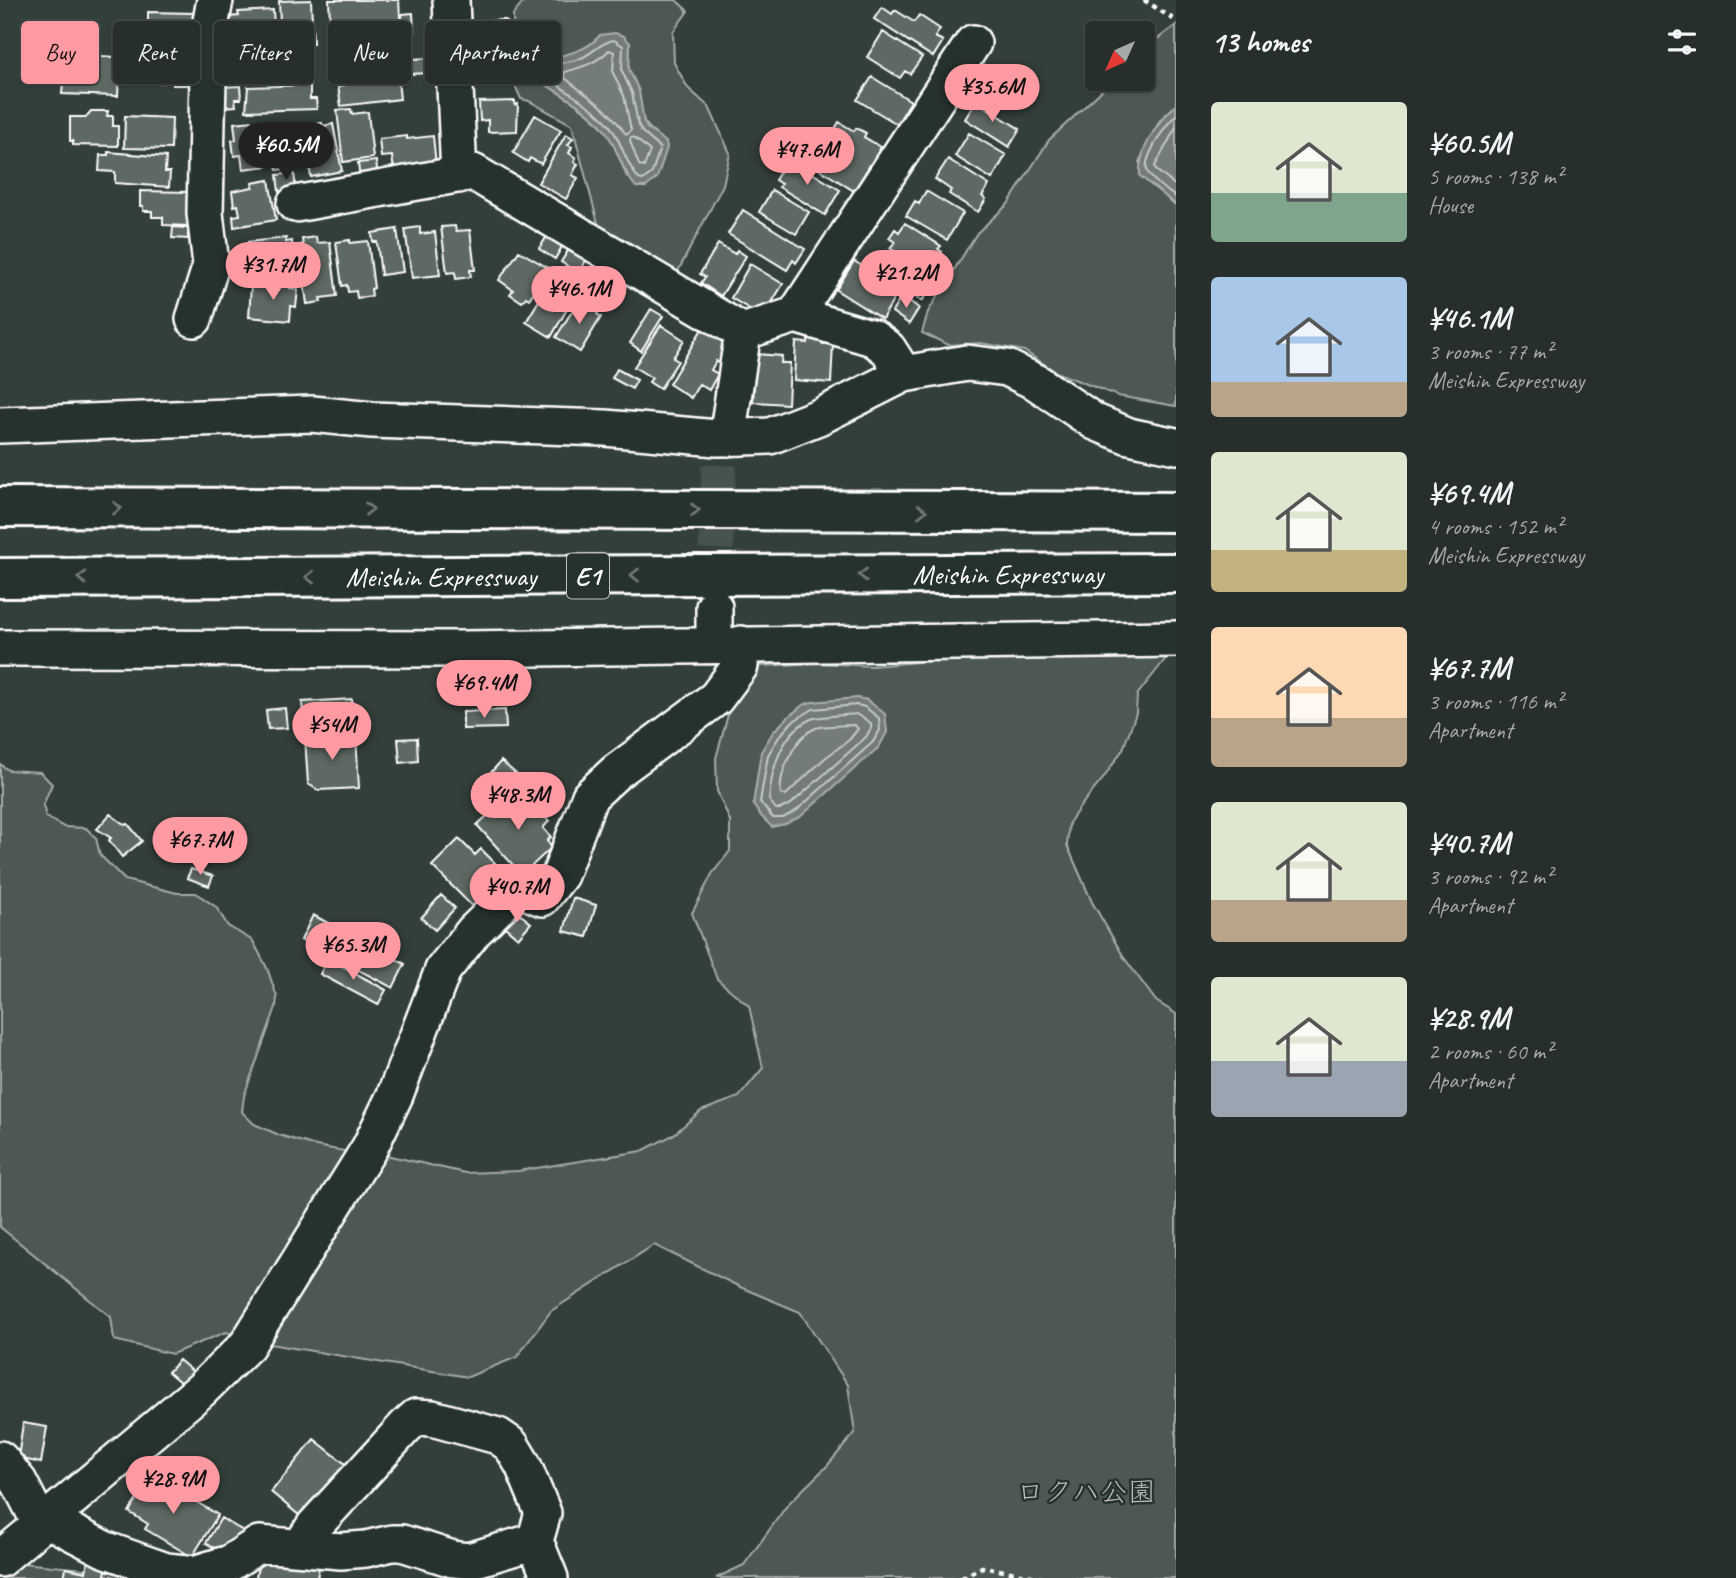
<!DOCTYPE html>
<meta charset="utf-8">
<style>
:root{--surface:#262f2c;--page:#323b38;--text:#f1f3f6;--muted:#a4a9a9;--line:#424a48;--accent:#ff9aa2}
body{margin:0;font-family:Caveat,"Klee One",sans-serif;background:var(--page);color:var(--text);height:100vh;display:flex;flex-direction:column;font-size:26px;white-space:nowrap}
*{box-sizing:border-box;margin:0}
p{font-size:23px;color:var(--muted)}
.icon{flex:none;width:38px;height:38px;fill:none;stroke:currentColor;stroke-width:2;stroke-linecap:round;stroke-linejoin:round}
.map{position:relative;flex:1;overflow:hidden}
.panel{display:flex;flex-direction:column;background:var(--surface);width:560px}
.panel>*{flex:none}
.guide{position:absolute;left:21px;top:21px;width:665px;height:63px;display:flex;gap:14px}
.needle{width:46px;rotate:225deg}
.buttons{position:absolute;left:1085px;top:21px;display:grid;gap:14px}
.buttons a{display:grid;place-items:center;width:70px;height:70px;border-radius:7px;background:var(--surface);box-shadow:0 2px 5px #0004,0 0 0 2px var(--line);font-size:35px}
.price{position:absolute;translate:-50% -60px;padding:0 16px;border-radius:24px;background:var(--accent);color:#111;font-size:23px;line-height:46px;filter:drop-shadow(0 2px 4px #0008)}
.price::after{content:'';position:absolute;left:50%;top:42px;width:21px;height:16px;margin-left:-10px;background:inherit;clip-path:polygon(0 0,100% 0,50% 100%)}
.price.current{background:#222;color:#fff}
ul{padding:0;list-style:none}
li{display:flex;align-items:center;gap:21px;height:175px;padding:0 35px}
li span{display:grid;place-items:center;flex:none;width:196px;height:140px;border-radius:7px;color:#555}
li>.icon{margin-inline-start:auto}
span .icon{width:84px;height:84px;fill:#fffc;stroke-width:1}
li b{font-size:30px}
h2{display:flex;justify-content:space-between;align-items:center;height:84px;padding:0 35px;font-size:30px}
.tag{padding:0 24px;border-radius:7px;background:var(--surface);box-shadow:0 2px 5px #0004,0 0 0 2px var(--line);font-size:24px;line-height:63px}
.tag.current{background:var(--accent);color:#111}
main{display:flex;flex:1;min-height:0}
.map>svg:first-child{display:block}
</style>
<main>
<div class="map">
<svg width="1176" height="1578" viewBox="0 0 1176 1578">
<rect width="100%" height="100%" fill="#333f3a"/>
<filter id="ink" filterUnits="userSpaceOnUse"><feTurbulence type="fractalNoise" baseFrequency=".0143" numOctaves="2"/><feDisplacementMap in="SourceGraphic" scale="14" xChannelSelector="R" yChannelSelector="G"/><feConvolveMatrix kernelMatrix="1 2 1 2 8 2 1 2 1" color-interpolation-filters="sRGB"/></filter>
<g filter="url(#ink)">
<path fill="#4d5853" stroke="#a6aca9" stroke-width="2" fill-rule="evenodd" d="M 525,0 L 676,0 L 688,11 L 673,32 L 674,63 L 688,88 L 709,107 L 730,153 L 723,185 L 675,277 L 600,231 L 572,125 L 529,101 L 521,99 L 514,83 L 513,15 ZM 630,43 L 629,69 L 644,122 L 656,135 L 627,177 C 620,160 614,142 603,128 C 585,107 559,93 537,79 L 563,57 L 592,45 Z
M 1176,25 L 1176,105 L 1160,120 L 1139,162 L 1170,202 L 1176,205 L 1176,406 L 1118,396 L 1058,373 L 1024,351 L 981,343 L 949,345 L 922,333 L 928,312 L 977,233 L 1008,204 L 1049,140 L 1114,79 L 1143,79 L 1143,50 Z
M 1168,656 L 1137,695 L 1136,713 L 1123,749 L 1103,779 L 1082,804 L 1069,823 L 1067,845 L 1092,902 L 1125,959 L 1156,1001 L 1176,1014 L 1176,1578 L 716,1578 L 744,1565 L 788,1504 L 827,1466 L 855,1433 L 848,1385 L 800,1312 L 740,1287 L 654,1245 L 551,1311 L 517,1357 L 468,1377 L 264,1343 L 226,1332 L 172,1354 L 114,1340 L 111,1317 L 0,1227 L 0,764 L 8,770 L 40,772 L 52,784 L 43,805 L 46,817 L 64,827 L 86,828 L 96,838 L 100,855 L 125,880 L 177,893 L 196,893 L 216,907 L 228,926 L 253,941 L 267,968 L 277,997 L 276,1007 L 244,1096 L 242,1112 L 254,1124 L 279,1135 L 316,1146 L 344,1151 L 377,1153 L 465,1173 L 518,1171 L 642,1151 L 673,1135 L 701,1111 L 739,1097 L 763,1068 L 749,1006 L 717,979 L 692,913 L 712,874 L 730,851 L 730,821 L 717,791 L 716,758 L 729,711 L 742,680 L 760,666 L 818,663 L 872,666 L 963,658 Z
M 0,1561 L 179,1578 L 0,1578 Z"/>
<path fill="#737b78" stroke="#abb0ae" stroke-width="2" d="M 615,33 L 624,36 L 630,43 L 629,69 L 639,91 L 644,122 L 647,128 L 666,142 L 667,148 L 657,178 L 646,187 L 636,187 C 621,170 618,147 604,129 C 587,107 559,94 537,79 L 534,72 L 535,65 C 558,53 583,56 600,35 Z
M 1176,105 L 1176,205 L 1140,176 C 1138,150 1157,122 1176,105 Z
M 857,698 L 867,700 L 885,714 L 887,732 L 879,747 L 800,817 L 785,824 L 772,827 L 762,817 L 753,805 L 761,752 L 773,732 L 788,717 L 803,705 L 812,702 Z"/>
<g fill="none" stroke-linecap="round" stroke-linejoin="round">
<path stroke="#c7cac9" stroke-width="2" d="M 614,40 L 623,46 L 622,71 L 632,93 L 638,124 L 642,132 L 660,148 L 652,173 L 643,180 L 639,179 C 624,163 622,139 607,122 C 588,101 561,91 542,72 C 548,63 568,63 579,59 C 593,54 600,42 614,40 Z
M 609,50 L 614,52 L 613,73 L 624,96 L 631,130 L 628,134 L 625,133 C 606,104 586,97 563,76 L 565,72 C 582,67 597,63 609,50 Z
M 1176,115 C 1167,123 1143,158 1147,170 C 1150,180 1167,191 1176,197
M 1176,127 L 1155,166 L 1156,170 L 1176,186
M 631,137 L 635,138 L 650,151 L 644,167 L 639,165 L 630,141 Z
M 857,705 L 865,707 L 879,718 L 880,730 L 873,742 L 796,811 L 783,818 L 773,818 L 760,802 L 768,755 L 779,737 L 792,722 L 813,709 Z
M 856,714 L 871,723 L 871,728 L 866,737 L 791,804 L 780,809 L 776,809 L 769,800 C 771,770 781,733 811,719 C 817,716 848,715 856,714 Z
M 855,725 L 858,729 L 849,740 L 825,758 L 786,795 L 781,794 C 778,774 795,736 816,728 C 821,726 848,725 855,725 Z"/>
</g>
<path fill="#5f6964" stroke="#fff" stroke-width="2" d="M 311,0 L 313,43 L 281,45 L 279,1 Z
M 329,0 L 399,0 L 401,34 L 396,35 L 396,39 L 331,42 Z
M 882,7 L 892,14 L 895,10 L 914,22 L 919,15 L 940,29 L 935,37 L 943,41 L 933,57 L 874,19 Z
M 273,10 L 275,45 L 228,47 L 226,22 L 229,22 L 229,17 L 239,16 L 238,12 Z
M 148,12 L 194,13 L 193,30 L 189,30 L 189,43 L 144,42 L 144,22 L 148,22 Z
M 413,13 L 414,33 L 403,34 L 402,14 Z
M 505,20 L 509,24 L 512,78 L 492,79 L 492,69 L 474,70 L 471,26 L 477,21 Z
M 883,32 L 922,57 L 910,74 L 905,71 L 900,78 L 867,57 Z
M 130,50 L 171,51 L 171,68 L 165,68 L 165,83 L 129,82 Z
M 176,51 L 192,51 L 192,61 L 176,61 Z
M 261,55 L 310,55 L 310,82 L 261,82 Z
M 98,56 L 116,57 L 115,75 L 119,75 L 118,96 L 62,94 L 64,70 L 75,70 L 75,64 L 88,65 Z
M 431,58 L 432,73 L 408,74 L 407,63 L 412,63 L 412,59 Z
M 373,59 L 374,64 L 396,62 L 400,99 L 341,106 L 338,86 L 346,85 L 344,68 L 360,66 L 360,61 Z
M 174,68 L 192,68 L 192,85 L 173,85 Z
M 872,77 L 911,101 L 897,124 L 857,100 Z
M 310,85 L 310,99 L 316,99 L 317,109 L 246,111 L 248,87 Z
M 240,86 L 241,99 L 235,99 L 236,106 L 223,107 L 222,87 Z
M 515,101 L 515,105 L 518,104 L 517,131 L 488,132 L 488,120 L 480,121 L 479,102 Z
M 976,101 L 1020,129 L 1009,147 L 965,119 Z
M 351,109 L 352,114 L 368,112 L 373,158 L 343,162 L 337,110 Z
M 91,111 L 108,111 L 107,116 L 113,116 L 113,126 L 118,126 L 118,146 L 73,145 L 73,141 L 70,141 L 70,117 L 86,117 Z
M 535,115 L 561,130 L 541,164 L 530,158 L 528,162 L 513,153 Z
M 125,116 L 172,118 L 171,149 L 124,148 Z
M 263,120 L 268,166 L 243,169 L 241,155 L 234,156 L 232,140 L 236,140 L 234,123 Z
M 839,122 L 854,131 L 856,128 L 866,133 L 864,137 L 881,147 L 854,191 L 813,165 Z
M 322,123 L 323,126 L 333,124 L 342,171 L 311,177 L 302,127 Z
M 297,128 L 302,167 L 277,170 L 269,131 Z
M 969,133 L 1006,155 L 992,179 L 955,156 Z
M 566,134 L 573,138 L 568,145 L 572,147 L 569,153 L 576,158 L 574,162 L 578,164 L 572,175 L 578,178 L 566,199 L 538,183 Z
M 407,136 L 407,139 L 433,136 L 436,165 L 394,171 L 392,156 L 381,157 L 379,139 Z
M 108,152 L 166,157 L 165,172 L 170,172 L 169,187 L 115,183 L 115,172 L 99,171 L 100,155 L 108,155 Z
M 948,159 L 989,185 L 982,196 L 986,199 L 978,212 L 949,194 L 951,190 L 935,179 Z
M 376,161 L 378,178 L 360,180 L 358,163 Z
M 787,161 L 792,165 L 794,162 L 840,190 L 825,215 L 779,187 L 781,184 L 775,180 Z
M 294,173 L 296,190 L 279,192 L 277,175 Z
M 269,180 L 276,220 L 234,227 L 233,216 L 240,215 L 238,205 L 234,206 L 232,191 L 253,187 L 252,183 Z
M 772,190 L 809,212 L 796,234 L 759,212 Z
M 140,191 L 190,192 L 190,226 L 163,225 L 163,217 L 152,217 L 152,211 L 143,211 L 143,206 L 140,206 Z
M 926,191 L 963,213 L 947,240 L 906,216 L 915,201 L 919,204 Z
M 743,210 L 805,249 L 796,263 L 793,260 L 787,270 L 728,234 Z
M 905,223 L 941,246 L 938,249 L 942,252 L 928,273 L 890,248 L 895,242 L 889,238 L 895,229 L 899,232 Z
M 455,226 L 456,231 L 470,230 L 475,270 L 470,270 L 471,277 L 456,279 L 455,272 L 447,273 L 441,227 Z
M 173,227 L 188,228 L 188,239 L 172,238 Z
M 420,227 L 420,234 L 435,232 L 440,275 L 412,278 L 405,229 Z
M 397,229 L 403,272 L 381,275 L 377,242 L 373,242 L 372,233 Z
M 549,233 L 564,243 L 555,259 L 539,249 Z
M 316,237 L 317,243 L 330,242 L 337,296 L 320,298 L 321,302 L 307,304 L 299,245 L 303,245 L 302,239 Z
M 286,238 L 286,242 L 292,241 L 294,262 L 288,262 L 290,270 L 251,274 L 248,242 Z
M 350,240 L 350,243 L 368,241 L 374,288 L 371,289 L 372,296 L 357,298 L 356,291 L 348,292 L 347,285 L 342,286 L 336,242 Z
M 718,244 L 735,254 L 737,250 L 746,256 L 721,296 L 701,283 L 705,277 L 700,274 Z
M 571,246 L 588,257 L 578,273 L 561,262 Z
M 519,251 L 550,269 L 529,299 L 526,297 L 522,302 L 510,294 L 513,290 L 499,280 Z
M 854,261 L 900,289 L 882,319 L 836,290 Z
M 598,264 L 624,281 L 615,296 L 589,279 Z
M 750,264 L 783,284 L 766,312 L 760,315 L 731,298 Z
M 554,280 L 566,287 L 564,291 L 574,297 L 551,337 L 526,322 L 550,282 L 552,283 Z
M 924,280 L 933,286 L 922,301 L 913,295 Z
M 274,283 L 290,285 L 290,288 L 298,289 L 296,307 L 291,306 L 290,321 L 249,317 L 251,285 L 274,287 Z
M 902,296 L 919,308 L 909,324 L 892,312 Z
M 585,301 L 599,310 L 597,314 L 601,317 L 580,352 L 556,337 L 577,303 L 582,306 Z
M 651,309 L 663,316 L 641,351 L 630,343 Z
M 661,325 L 684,340 L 673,358 L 678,361 L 660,389 L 649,382 L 652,378 L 634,367 Z
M 702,329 L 729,346 L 719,364 L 716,361 L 711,370 L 718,374 L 709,390 L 699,384 L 691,398 L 669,384 Z
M 808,338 L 822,339 L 822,344 L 833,344 L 831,383 L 794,380 L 796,342 L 808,343 Z
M 756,354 L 782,356 L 781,363 L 790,363 L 788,404 L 753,402 Z
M 617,369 L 637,380 L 632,389 L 612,378 Z
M 352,699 L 355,733 L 305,736 L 302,702 Z
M 285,708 L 287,728 L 268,729 L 266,710 Z
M 505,710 L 506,728 L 463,729 L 463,712 Z
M 356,734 L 359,788 L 318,790 L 308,784 L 305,737 Z
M 417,738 L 418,761 L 400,763 L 398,739 Z
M 501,761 L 521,778 L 502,800 L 482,783 Z
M 512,793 L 524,807 L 530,801 L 549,821 L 543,828 L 551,837 L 547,841 L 552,847 L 522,875 L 477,825 Z
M 110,814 L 125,825 L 128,824 L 142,841 L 122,857 L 109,840 L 111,838 L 97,829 Z
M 459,839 L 475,855 L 481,849 L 495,863 L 489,869 L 504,885 L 477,911 L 432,866 Z
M 191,869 L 213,876 L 209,886 L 187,878 Z
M 441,895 L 455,908 L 435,930 L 421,918 Z
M 573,898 L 596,905 L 587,937 L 564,931 Z
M 516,911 L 531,923 L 518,938 L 504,926 Z
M 313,915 L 405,964 L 393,988 L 301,940 Z
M 328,958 L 386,990 L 378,1005 L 320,974 Z
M 179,1360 L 197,1375 L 187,1388 L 168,1372 Z
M 23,1423 L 47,1427 L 41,1463 L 18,1458 Z
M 314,1439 L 348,1466 L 305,1520 L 271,1492 Z
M 152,1475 L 218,1515 L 192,1557 L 145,1529 L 148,1524 L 129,1512 Z
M 221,1518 L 243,1531 L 228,1556 L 206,1543 Z
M 260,1555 L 320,1563 L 317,1578 L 256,1578 Z
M 88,1560 L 107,1564 L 105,1575 L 119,1578 L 64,1578 L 66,1568 L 86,1572 Z"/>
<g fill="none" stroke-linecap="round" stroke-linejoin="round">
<path stroke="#47524e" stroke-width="35" stroke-dasharray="35 18" stroke-linecap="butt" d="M 714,602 L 719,465"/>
<g stroke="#fff" stroke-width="40">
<path id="minor" d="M 451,0 L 459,175
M 295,204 L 473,172 L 743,332 L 795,315 L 973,43
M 795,315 L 873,338 L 888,349 L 904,374
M 194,319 L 211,265 L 205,213 L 209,32 L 215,0
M 0,425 L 312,414 L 372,420 L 605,428 L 717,438 L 770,436 L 821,416 L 904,374 L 967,363 L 1007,368 L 1036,382 L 1095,422 L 1129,436 L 1176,446
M 727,438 L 743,332
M 714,607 L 714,645
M 0,648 L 464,649 L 1176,639
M 0,1459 L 19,1482 L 40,1523
M 48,1520 L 104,1549 L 166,1571 L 194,1574 L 230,1563 L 259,1544 L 341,1551 L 366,1549 L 392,1543 L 402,1543 L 453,1559 L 469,1561 L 535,1541
M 301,1546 L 315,1525 L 405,1427 L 416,1417 L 432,1418 L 498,1436 L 511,1445 L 523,1465 L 543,1513 L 535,1541 L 550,1578
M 0,1559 L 201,1390 L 247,1345 L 370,1147 L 395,1095 L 443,970 L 474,931 L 513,893 L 526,891 L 542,898 L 560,875 L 590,796 L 616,772 L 716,698 L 740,666 L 741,644"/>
</g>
<g stroke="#fff" stroke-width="44">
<g id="highway">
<path d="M 0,507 L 1176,512"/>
<path id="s1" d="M 0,578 L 1176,573"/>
</g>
</g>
<path stroke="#fff" stroke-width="4.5" stroke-dasharray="5 5" stroke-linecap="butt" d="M 1144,0 L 1176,21
M 962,1578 L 982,1567 L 1043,1578"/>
<use href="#minor" stroke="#26332d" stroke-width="35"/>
<use href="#highway" stroke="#26332d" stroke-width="38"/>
</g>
<defs><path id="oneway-chevron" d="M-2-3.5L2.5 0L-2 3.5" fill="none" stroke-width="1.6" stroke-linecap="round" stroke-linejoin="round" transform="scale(1.75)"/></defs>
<g stroke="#727a76">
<use href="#oneway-chevron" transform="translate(117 508)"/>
<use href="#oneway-chevron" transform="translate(369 509)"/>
<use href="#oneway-chevron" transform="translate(695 510)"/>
<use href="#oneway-chevron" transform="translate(922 511)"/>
<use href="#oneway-chevron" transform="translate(635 575) rotate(180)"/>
<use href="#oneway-chevron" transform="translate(863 575) rotate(180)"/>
<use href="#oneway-chevron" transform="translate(310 577) rotate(180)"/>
<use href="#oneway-chevron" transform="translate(82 578) rotate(180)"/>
</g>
</g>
<g text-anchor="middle" stroke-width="5" stroke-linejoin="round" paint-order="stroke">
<rect fill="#26332d" stroke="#bec2c0" stroke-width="2" x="567" y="553.5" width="42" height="45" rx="5"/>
<g font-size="26" font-weight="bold" fill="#fff">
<text x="588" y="585">E1</text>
</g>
<g font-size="28" fill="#fff" stroke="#26332d">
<text dy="10" stroke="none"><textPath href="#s1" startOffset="1008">Meishin Expressway</textPath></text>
<text dy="10" stroke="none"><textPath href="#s1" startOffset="441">Meishin Expressway</textPath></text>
</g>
<g font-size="28" fill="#b8bcba" stroke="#26332d">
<text x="1086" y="1501">ロクハ公園</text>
</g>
</g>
</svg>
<div class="buttons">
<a><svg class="needle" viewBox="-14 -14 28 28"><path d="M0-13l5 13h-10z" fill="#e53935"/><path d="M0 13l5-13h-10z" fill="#a4a9a9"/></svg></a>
</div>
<b class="price" style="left:992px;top:124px">¥35.6M</b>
<b class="price current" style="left:286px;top:182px">¥60.5M</b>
<b class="price" style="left:807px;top:187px">¥47.6M</b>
<b class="price" style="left:273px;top:302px">¥31.7M</b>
<b class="price" style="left:906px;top:310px">¥21.2M</b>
<b class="price" style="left:579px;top:326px">¥46.1M</b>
<b class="price" style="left:484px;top:720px">¥69.4M</b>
<b class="price" style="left:332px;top:762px">¥54M</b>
<b class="price" style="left:518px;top:832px">¥48.3M</b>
<b class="price" style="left:200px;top:877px">¥67.7M</b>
<b class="price" style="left:517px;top:924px">¥40.7M</b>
<b class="price" style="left:353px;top:982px">¥65.3M</b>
<b class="price" style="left:173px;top:1516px">¥28.9M</b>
<div class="guide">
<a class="tag current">Buy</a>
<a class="tag">Rent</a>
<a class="tag">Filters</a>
<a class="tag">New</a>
<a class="tag">Apartment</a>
</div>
</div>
<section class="panel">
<h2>13 homes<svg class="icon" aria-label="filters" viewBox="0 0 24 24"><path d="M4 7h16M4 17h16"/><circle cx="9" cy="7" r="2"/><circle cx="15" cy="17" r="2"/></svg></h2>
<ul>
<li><span style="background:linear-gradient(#dfe7d0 65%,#7fa58c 0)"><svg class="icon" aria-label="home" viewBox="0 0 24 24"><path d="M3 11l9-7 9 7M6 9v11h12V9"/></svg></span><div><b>¥60.5M</b><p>5 rooms · 138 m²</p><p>House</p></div></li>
<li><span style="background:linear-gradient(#a9c7e8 75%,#b9a48a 0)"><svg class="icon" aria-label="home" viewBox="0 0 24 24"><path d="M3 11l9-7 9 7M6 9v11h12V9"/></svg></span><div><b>¥46.1M</b><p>3 rooms · 77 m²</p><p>Meishin Expressway</p></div></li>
<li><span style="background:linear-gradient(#dfe7d0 70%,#c2b280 0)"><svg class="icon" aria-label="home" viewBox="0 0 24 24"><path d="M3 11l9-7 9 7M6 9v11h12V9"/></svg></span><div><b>¥69.4M</b><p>4 rooms · 152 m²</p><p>Meishin Expressway</p></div></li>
<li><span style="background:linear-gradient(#ffd9b3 65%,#b9a48a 0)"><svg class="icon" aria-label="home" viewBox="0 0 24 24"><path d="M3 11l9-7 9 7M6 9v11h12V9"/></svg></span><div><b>¥67.7M</b><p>3 rooms · 116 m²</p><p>Apartment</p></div></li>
<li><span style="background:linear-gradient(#dfe7d0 70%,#b9a48a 0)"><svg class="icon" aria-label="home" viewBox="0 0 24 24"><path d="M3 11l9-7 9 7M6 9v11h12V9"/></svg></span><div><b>¥40.7M</b><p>3 rooms · 92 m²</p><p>Apartment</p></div></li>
<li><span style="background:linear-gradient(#dfe7d0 60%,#9aa5b1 0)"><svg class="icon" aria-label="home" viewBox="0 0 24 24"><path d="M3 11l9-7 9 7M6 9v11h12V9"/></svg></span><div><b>¥28.9M</b><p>2 rooms · 60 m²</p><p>Apartment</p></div></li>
</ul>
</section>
</main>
